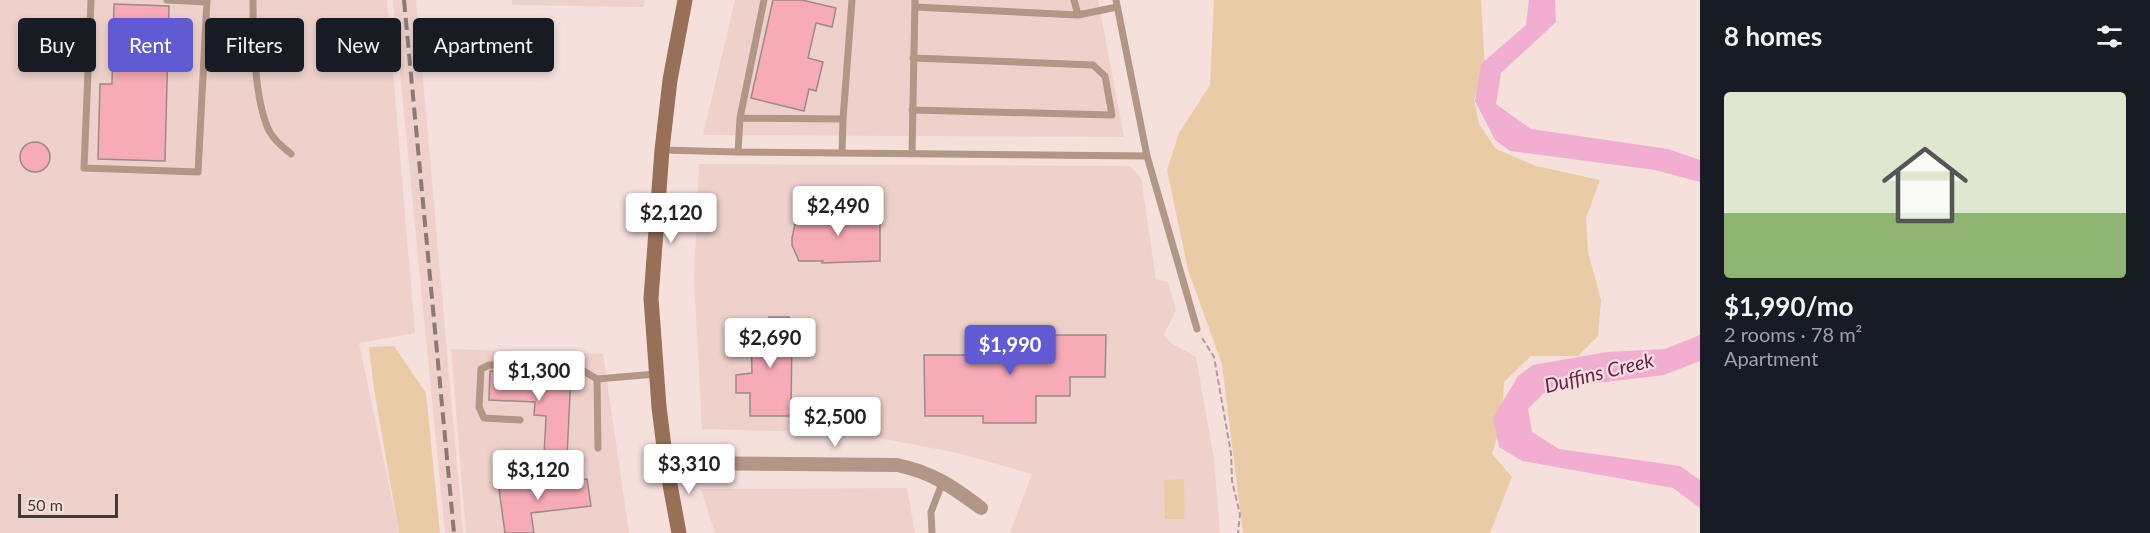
<!DOCTYPE html>
<meta charset="utf-8">
<style>
:root{--surface:#171b24;--page:#242831;--text:#f1f3f6;--muted:#9ea1a6;--line:#363941;--accent:#605bd3}
body{margin:0;font-family:Lato,sans-serif;background:var(--page);color:var(--text);height:100vh;display:flex;flex-direction:column;font-size:22px;white-space:nowrap}
*{box-sizing:border-box;margin:0}
p{font-size:20px;color:var(--muted)}
.icon{flex:none;width:33px;height:33px;fill:none;stroke:currentColor;stroke-width:2;stroke-linecap:round;stroke-linejoin:round}
.map{position:relative;flex:1;overflow:hidden}
.side{display:flex;flex-direction:column;background:var(--surface);width:450px}
.side>*{flex:none}
.top-card{position:absolute;left:18px;top:18px;width:570px;height:54px;display:flex;gap:12px}
.scale{position:absolute;left:18px;bottom:15px;width:100px;box-sizing:border-box;padding-left:6px;border:3px solid #423a38;border-top:0;font-size:16px;line-height:21px;white-space:nowrap;color:#423a38;-webkit-text-stroke:4px #f5e0dc;paint-order:stroke}
.price{position:absolute;translate:-50% -51px;padding:0 14px;border-radius:6px;background:#fff;color:#222;font-size:20px;line-height:39px;filter:drop-shadow(0 2px 3px #0008)}
.price::after{content:'';position:absolute;left:50%;top:36px;width:18px;height:14px;margin-left:-9px;background:inherit;clip-path:polygon(0 0,100% 0,50% 100%)}
.price.active{background:var(--accent);color:#fff}
ul{padding:0;list-style:none}
li{display:grid;align-content:center;gap:12px;height:318px;padding:0 24px}
li+li{border-top:2px solid var(--line)}
li span{display:grid;place-items:center;height:186px;border-radius:6px;color:#555}
li>.icon{margin-inline-start:auto}
span .icon{width:108px;height:108px;fill:#fffc;stroke-width:1}
li b{font-size:26px}
h2{display:flex;justify-content:space-between;align-items:center;height:72px;padding:0 24px;font-size:26px}
.chip{padding:0 21px;border-radius:6px;background:var(--surface);box-shadow:0 3px 9px #0003;font-size:21px;line-height:54px}
.chip.active{background:var(--accent);color:#fff}
main{display:flex;flex:1;min-height:0}
.map>svg:first-child{display:block}
</style>
<main>
<div class="map">
<svg width="1700" height="533" viewBox="0 0 1700 533">
<rect width="100%" height="100%" fill="#f5e0dc"/>
<path fill="#eed1cb" d="M 0,0 L 387,0 L 415,333 L 359,343 L 399,533 L 0,533 Z
M 393,0 L 416,0 L 463,533 L 445,533 Z
M 512,0 L 645,0 L 643,7 L 512,5 Z
M 735,0 L 1098,0 L 1124,137 L 703,135 Z
M 699,164 L 1130,166 L 1141,178 L 1156,279 L 1168,282 L 1176,310 L 1164,335 L 1171,343 L 1196,357 L 1214,459 L 1220,533 L 1010,533 L 1032,474 L 958,453 L 853,433 L 702,429 L 694,279 Z
M 451,349 L 603,354 L 629,533 L 466,533 Z
M 907,488 L 915,533 L 715,533 L 701,489 Z"/>
<path fill="#e9cca5" d="M 1214,0 L 1481,0 L 1485,69 L 1474,99 L 1479,124 L 1496,149 L 1536,166 L 1600,180 L 1586,218 L 1588,252 L 1601,300 L 1598,336 L 1578,356 L 1531,356 L 1504,382 L 1502,421 L 1492,454 L 1512,477 L 1490,533 L 1243,533 L 1222,364 L 1188,270 L 1167,170 L 1179,133 L 1210,85 Z
M 394,346 L 426,393 L 440,533 L 399,533 L 374,389 L 369,347 Z
M 1184,479 L 1185,519 L 1165,519 L 1164,480 Z"/>
<path fill="#f1aed1" d="M 1529,0 L 1555,0 L 1556,22 L 1501,73 L 1496,104 L 1531,129 L 1668,149 L 1700,160 L 1700,182 L 1655,170 L 1510,151 L 1495,140 L 1475,101 L 1481,64 L 1526,25 Z
M 1700,335 L 1700,361 L 1664,375 L 1548,389 L 1528,409 L 1532,432 L 1559,449 L 1680,466 L 1700,480 L 1700,508 L 1673,488 L 1522,461 L 1499,447 L 1493,418 L 1518,376 L 1533,365 L 1607,352 L 1665,349 Z"/>
<path fill="#f7abb7" stroke="#9c898c" stroke-width="1.5" d="M 773,0 L 802,0 L 836,8 L 832,27 L 816,23 L 808,58 L 823,62 L 816,91 L 809,89 L 804,111 L 751,98 Z
M 114,4 L 169,6 L 165,161 L 98,159 L 100,84 L 112,84 Z
M20 157a15 15 0 1 1 30 0a15 15 0 1 1-30 0Z
M 823,211 L 876,211 L 876,213 L 880,213 L 880,261 L 822,263 L 823,261 L 799,261 L 792,245 L 792,238 L 797,215 L 800,215 L 800,213 L 823,213 Z
M 769,317 L 789,317 L 789,329 L 792,329 L 791,416 L 750,416 L 750,393 L 736,393 L 736,375 L 752,373 L 751,329 L 753,329 L 753,322 L 769,323 Z
M 983,335 L 1106,335 L 1105,377 L 1070,377 L 1070,396 L 1036,396 L 1036,423 L 983,423 L 983,416 L 925,416 L 924,355 L 983,355 Z
M 490,371 L 571,374 L 567,457 L 544,456 L 546,416 L 534,415 L 535,402 L 489,400 Z
M 527,478 L 528,487 L 587,479 L 591,506 L 531,513 L 534,533 L 505,533 L 498,482 Z"/>
<g fill="none" stroke-linecap="round" stroke-linejoin="round">
<path stroke="#ad9d9a" stroke-width="2" stroke-dasharray="6 3" stroke-linecap="butt" d="M 1202,338 L 1214,357 L 1231,453 L 1232,481 L 1240,514 L 1238,533"/>
<path stroke="#b29686" stroke-width="7" d="M 91,0 L 84,168 L 198,172 L 207,0
M 167,0 L 207,2
M 253,0 C 253,35 254,94 267,126 C 271,138 282,146 291,154
M 1074,0 L 1078,15
M 1116,0 L 1147,156 L 1197,329
M 915,7 L 1078,15 L 1117,7
M 912,110 L 1112,115 L 1105,76 L 1093,65 L 913,58
M 740,118 L 764,0
M 843,119 L 852,0
M 662,150 L 738,152 L 1147,156
M 738,152 L 740,118 L 843,119 L 842,153
M 912,154 L 915,0
M 520,420 L 484,418 L 479,407 L 481,369 L 489,365 L 577,367 L 597,379
M 598,448 L 597,379 L 656,374
M 932,533 L 931,512 L 943,481"/>
<path stroke="#b29686" stroke-width="14" d="M 666,463 L 897,465 C 932,472 953,487 981,508"/>
<path stroke="#977057" stroke-width="15" d="M 679,533 L 666,463 L 659,407 L 651,298 L 662,150 L 670,80 L 685,0"/>
<path stroke="#887b78" stroke-width="4" stroke-dasharray="12 6" stroke-linecap="butt" d="M 404,0 L 454,533"/>
</g>
<g text-anchor="middle" stroke-width="4.5" stroke-linejoin="round" paint-order="stroke">
<g font-size="20" font-style="italic" fill="#6a1d4d" stroke="#f5e0dc">
<text transform="translate(1599 373) rotate(-14)" y="7">Duffins Creek</text>
</g>
</g>
</svg>
<div class="scale">50 m</div>
<b class="price" style="left:838px;top:237px">$2,490</b>
<b class="price" style="left:671px;top:244px">$2,120</b>
<b class="price" style="left:770px;top:369px">$2,690</b>
<b class="price active" style="left:1010px;top:376px">$1,990</b>
<b class="price" style="left:539px;top:402px">$1,300</b>
<b class="price" style="left:835px;top:448px">$2,500</b>
<b class="price" style="left:689px;top:495px">$3,310</b>
<b class="price" style="left:538px;top:501px">$3,120</b>
<div class="top-card">
<a class="chip">Buy</a>
<a class="chip active">Rent</a>
<a class="chip">Filters</a>
<a class="chip">New</a>
<a class="chip">Apartment</a>
</div>
</div>
<section class="side">
<h2>8 homes<svg class="icon" aria-label="filters" viewBox="0 0 24 24"><path d="M4 7h16M4 17h16"/><circle cx="9" cy="7" r="2"/><circle cx="15" cy="17" r="2"/></svg></h2>
<ul>
<li><span style="background:linear-gradient(#dfe7d0 65%,#8fb573 0)"><svg class="icon" aria-label="home" viewBox="0 0 24 24"><path d="M3 11l9-7 9 7M6 9v11h12V9"/></svg></span><div><b>$1,990/mo</b><p>2 rooms · 78 m²</p><p>Apartment</p></div></li>
</ul>
</section>
</main>
